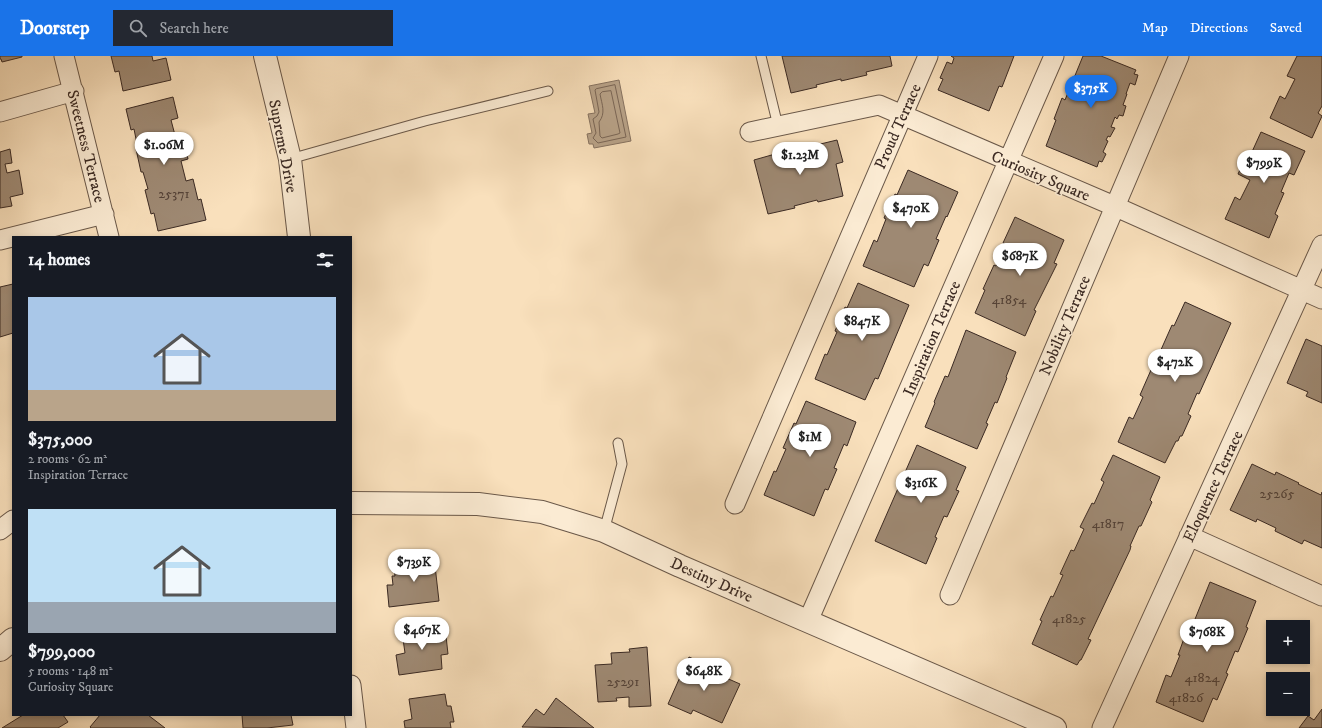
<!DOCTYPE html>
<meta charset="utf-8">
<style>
:root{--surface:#171b24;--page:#242831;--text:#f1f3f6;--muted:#9ea1a6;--accent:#1a73e8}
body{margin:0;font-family:"IM FELL DW Pica",serif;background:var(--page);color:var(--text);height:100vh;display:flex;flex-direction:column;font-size:15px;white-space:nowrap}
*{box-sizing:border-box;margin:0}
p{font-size:13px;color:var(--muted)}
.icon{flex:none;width:22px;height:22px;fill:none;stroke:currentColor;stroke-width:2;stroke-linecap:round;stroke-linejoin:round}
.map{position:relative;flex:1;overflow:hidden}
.drawer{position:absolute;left:12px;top:180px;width:340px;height:480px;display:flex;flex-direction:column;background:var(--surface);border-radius:0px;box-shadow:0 2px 6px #0003}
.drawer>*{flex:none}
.buttons{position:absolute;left:1266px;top:564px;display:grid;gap:8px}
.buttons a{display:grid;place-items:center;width:44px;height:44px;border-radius:0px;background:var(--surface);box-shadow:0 2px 6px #0003;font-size:20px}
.price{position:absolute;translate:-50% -34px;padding:0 9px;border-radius:14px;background:#fff;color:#222;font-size:13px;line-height:26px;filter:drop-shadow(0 1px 2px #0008)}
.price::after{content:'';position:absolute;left:50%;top:24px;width:12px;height:9px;margin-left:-6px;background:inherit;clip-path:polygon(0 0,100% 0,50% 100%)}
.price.current{background:var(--accent);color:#fff}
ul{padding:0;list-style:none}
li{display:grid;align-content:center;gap:8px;height:212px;padding:0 16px}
li span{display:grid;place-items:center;height:124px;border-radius:0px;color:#555}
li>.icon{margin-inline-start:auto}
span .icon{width:72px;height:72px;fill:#fffc;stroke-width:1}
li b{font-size:17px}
h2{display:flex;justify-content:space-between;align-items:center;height:48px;padding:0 16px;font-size:17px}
header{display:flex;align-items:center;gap:24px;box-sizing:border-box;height:56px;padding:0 20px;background:var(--accent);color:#fff}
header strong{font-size:19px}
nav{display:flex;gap:22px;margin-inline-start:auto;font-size:14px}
.search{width:280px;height:36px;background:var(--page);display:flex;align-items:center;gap:10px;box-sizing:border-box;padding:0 14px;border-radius:0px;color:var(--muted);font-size:15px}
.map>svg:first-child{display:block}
</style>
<header>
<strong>Doorstep</strong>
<div class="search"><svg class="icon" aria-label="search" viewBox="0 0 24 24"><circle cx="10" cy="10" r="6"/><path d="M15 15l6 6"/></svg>Search here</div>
<nav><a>Map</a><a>Directions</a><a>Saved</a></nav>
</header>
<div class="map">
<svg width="1322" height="672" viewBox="0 0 1322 672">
<rect width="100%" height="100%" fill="#f9e0bc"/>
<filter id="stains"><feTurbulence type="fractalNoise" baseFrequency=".005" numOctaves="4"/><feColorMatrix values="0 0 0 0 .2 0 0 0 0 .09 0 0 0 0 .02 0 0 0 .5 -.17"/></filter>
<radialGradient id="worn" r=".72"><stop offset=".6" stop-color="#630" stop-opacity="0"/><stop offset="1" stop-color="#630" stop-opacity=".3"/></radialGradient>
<path fill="#b8a288" stroke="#867260" d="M 619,24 L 631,85 L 594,92 L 593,88 L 589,88 L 587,78 L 592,77 L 588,58 L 595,57 L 589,30 Z"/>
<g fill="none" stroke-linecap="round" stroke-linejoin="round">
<path stroke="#7a6656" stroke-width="1" d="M 615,29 L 626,81 L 598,87 L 593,82 L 596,77 L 593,63 L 597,60 L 599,56 L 595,34 L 596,33 Z
M 611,35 L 620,77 L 618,78 L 602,82 L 600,80 L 599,66 C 606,57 602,49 600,38 L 602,36 Z"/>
</g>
<path fill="#9e8973" stroke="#3b2a23" d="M 0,0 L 22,0 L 22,1 L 2,6 L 1,3 L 0,3 Z
M 111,0 L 152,0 L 153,5 L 166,2 L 171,24 L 123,35 L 119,15 L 115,16 Z
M 782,0 L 890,0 L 892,10 L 866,16 L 867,19 L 841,25 L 841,23 L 816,29 L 817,31 L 791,37 Z
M 951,0 L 1014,0 L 1002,31 L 999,30 L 989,55 L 938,34 L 943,23 L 940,22 L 947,6 L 952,8 L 954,2 Z
M 1083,0 L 1101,0 L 1136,14 L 1134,18 L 1138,19 L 1135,29 L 1130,27 L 1126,38 L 1127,38 L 1123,49 L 1126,50 L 1123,60 L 1119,59 L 1117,63 L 1115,61 L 1111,71 L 1115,72 L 1110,81 L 1108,80 L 1106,84 L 1108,85 L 1103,96 L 1106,98 L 1102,106 L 1099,105 L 1097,111 L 1046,90 L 1056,64 L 1054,63 L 1062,42 L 1065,44 Z
M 1297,0 L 1322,0 L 1322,50 L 1318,57 L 1322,60 L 1312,82 L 1270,62 L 1280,40 L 1285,43 L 1295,23 L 1287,20 Z
M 173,41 L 178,62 L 171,64 L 176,83 L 183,82 L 188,103 L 181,105 L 186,125 L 193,123 L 198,144 L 201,143 L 206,164 L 158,175 L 154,157 L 151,158 L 145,134 L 148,133 L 143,116 L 141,116 L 136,93 L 138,93 L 134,73 L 131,74 L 126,53 Z
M 1261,76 L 1305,95 L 1294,119 L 1289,117 L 1281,136 L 1284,137 L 1275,158 L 1278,160 L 1269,182 L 1225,163 L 1235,141 L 1240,144 L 1250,124 L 1238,118 L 1248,97 L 1251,98 Z
M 837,84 L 843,106 L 836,108 L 843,140 L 818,146 L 817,144 L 794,150 L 795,152 L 768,158 L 754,104 L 807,89 L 808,91 Z
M 10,93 L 12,107 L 5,108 L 7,117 L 19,114 L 23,138 L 10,141 L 12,150 L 0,152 L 0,96 Z
M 908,114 L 958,136 L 947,161 L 946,160 L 936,183 L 939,184 L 928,210 L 924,208 L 914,231 L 863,210 L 874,184 L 877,186 L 886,163 L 884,162 L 895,138 L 897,139 Z
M 1015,161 L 1064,184 L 1054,207 L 1057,208 L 1034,254 L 1036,255 L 1025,280 L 975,257 L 985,234 L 983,233 L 994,209 L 996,210 L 1006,189 L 1003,187 Z
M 858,227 L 909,249 L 878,323 L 875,322 L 865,344 L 815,323 L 825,298 L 827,299 L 837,276 L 835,275 L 845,251 L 847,252 Z
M 13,228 L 13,277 L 0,281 L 0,231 Z
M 1185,246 L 1231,267 L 1199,338 L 1197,337 L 1188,358 L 1191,360 L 1182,380 L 1180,380 L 1178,385 L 1176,385 L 1165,407 L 1118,386 L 1129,361 L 1133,363 L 1143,341 L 1140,339 L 1151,314 L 1154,315 L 1162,297 L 1160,296 L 1172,269 L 1174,270 Z
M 966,274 L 1016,296 L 1006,321 L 1007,322 L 997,347 L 995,346 L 986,367 L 988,368 L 977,393 L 925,371 L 935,347 L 934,346 L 945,320 L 948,321 Z
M 1306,283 L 1322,290 L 1322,347 L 1306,340 L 1308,336 L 1287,327 Z
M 806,345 L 856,366 L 847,390 L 844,388 L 834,412 L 837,413 L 828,434 L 825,433 L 814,460 L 764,439 L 774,415 L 776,416 L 786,393 L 783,392 L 794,367 L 796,368 Z
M 917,389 L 966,411 L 956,434 L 959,435 L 947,461 L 944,460 L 935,481 L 937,482 L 926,508 L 875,485 Z
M 1113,399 L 1160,421 L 1150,444 L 1152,446 L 1141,470 L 1139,470 L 1130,490 L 1131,490 L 1130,494 L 1088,583 L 1091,584 L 1081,604 L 1080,604 L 1077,609 L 1032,588 L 1042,565 L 1040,564 L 1051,540 L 1053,541 L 1063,519 L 1060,518 L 1071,494 L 1074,495 L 1084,473 L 1080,471 L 1092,447 L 1094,448 L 1104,426 L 1101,424 Z
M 1252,408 L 1275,419 L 1276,416 L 1299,427 L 1298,428 L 1321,439 L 1322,436 L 1322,492 L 1304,484 L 1302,488 L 1275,475 L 1276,472 L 1257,463 L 1256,466 L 1230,454 Z
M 434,501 L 439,545 L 389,551 L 387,529 L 393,529 L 392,520 L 395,520 L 393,506 Z
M 1210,526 L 1256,545 L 1246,571 L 1248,572 L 1238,596 L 1235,595 L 1226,617 L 1228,618 L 1217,644 L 1213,642 L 1203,666 L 1156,646 L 1166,619 L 1171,621 L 1180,599 L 1178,599 L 1186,577 L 1189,578 Z
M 439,571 L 440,581 L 446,580 L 448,598 L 441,599 L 442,613 L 399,619 L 396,599 L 405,597 L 402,576 Z
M 647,591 L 651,650 L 629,651 L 629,641 L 616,642 L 617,645 L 598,646 L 595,609 L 612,608 L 611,597 L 630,596 L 629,593 Z
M 689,601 L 709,610 L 708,614 L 740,628 L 722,667 L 693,654 L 691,658 L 668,648 Z
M 445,638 L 447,650 L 451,650 L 454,666 L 450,666 L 451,672 L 405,672 L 404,665 L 412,663 L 409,643 Z
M 556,642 L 594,672 L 593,672 L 522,671 L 536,653 L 544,659 Z
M 1322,653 L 1322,672 L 1299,672 L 1308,660 L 1314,664 Z
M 23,659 L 63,659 L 68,666 L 58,672 L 2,672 Z
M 100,659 L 148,659 L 165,672 L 91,672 L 90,671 Z
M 242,659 L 291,659 L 293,669 L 267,672 L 243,672 Z"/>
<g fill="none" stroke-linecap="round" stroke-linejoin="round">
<g stroke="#6a5849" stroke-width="11">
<path id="service" d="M 761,0 L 778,70
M 290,103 L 425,65 L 548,35
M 604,475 L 622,408 L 618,387"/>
</g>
<g stroke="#6a5849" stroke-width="21">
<path id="minor" d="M 64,0 L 109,181
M 0,56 L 74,35
M 750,76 L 879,49 L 1114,150 L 1322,243
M 0,184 L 104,158
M 735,448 L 928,0
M 0,474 L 13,464
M 1189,480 L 1322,540
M 950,539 L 1179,0
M 808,565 L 1054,0
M 351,629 L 356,672
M 1102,672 L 1322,189"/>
</g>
<g stroke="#6a5849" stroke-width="24">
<path id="tertiary" d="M 265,0 L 290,103 L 299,181
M 351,447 L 478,448 L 542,456 L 604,475 L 680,510 L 1055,672
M 0,594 L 13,583"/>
</g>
<use href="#service" stroke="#fbebd3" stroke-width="9"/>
<use href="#minor" stroke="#fbebd3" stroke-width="19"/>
<use href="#tertiary" stroke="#fbebd3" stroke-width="22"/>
</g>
<g text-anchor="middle" stroke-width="3" stroke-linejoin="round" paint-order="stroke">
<g font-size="14" fill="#544237">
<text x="174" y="142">25371</text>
<text x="1009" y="248">41854</text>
<text x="1277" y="442">25265</text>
<text x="1108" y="472">41817</text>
<text x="1069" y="567">41825</text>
<text x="1202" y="626">41824</text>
<text x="623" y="630">25291</text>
<text x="1186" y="646">41826</text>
</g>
<g font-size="16" fill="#3b2a23" stroke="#fbebd3">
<text transform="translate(897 70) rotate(-66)" y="6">Proud Terrace</text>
<text transform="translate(87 90) rotate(76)" y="6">Sweetness Terrace</text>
<text transform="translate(284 90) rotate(79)" y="6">Supreme Drive</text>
<text transform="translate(1041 119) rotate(23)" y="6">Curiosity Square</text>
<text transform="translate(1064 269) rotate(-67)" y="6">Nobility Terrace</text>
<text transform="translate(931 282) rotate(-67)" y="6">Inspiration Terrace</text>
<text transform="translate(1212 430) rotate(-65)" y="6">Eloquence Terrace</text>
<text transform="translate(712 523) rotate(24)" y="6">Destiny Drive</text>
</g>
</g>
<rect width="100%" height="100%" filter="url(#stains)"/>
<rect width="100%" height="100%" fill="url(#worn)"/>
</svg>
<div class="buttons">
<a>+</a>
<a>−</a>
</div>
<b class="price current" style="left:1091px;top:53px">$375K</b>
<b class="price" style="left:164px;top:110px">$1.06M</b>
<b class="price" style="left:800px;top:120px">$1.23M</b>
<b class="price" style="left:1264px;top:128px">$799K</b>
<b class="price" style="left:911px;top:173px">$470K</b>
<b class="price" style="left:1020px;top:221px">$687K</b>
<b class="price" style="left:862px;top:286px">$847K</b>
<b class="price" style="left:1175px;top:327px">$472K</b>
<b class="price" style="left:810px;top:402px">$1M</b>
<b class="price" style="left:921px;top:448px">$316K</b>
<b class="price" style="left:414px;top:527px">$739K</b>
<b class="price" style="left:422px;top:595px">$467K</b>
<b class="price" style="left:1207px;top:597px">$768K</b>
<b class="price" style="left:704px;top:636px">$648K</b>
<section class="drawer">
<h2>14 homes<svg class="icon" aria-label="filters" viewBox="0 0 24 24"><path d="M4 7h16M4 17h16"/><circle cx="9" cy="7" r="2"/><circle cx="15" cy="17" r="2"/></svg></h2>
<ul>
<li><span style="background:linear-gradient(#a9c7e8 75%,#b9a48a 0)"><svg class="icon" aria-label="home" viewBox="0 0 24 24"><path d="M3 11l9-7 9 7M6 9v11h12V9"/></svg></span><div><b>$375,000</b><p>2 rooms · 62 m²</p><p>Inspiration Terrace</p></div></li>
<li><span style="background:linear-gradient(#bfe0f5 75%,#9aa5b1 0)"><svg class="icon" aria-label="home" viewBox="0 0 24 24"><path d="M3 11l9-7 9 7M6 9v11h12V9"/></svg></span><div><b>$799,000</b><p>5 rooms · 148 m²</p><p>Curiosity Square</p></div></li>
</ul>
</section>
</div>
